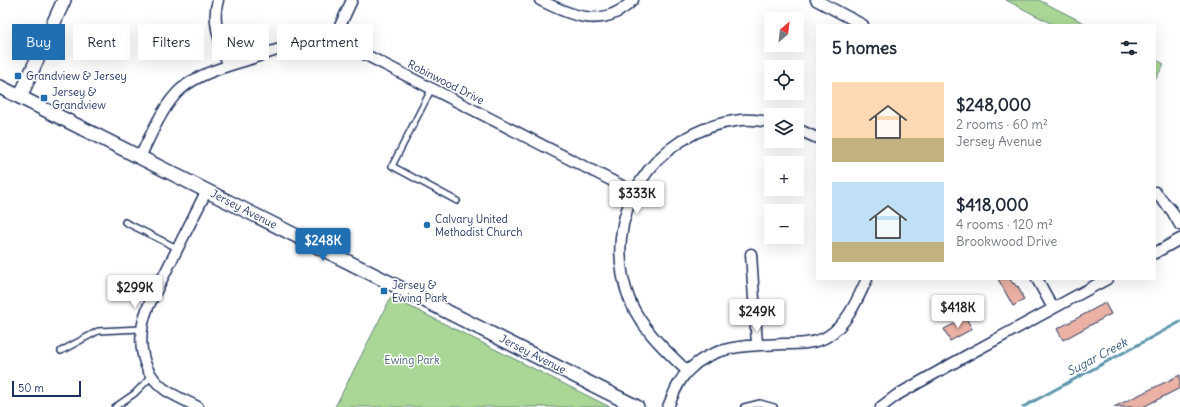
<!DOCTYPE html>
<meta charset="utf-8">
<style>
:root{--surface:#fff;--page:#f6f6f7;--text:#1f2937;--muted:#747a83;--accent:#1f6fb2}
body{margin:0;font-family:Delius,sans-serif;background:var(--page);color:var(--text);height:100vh;display:flex;flex-direction:column;font-size:15px;white-space:nowrap}
*{box-sizing:border-box;margin:0}
p{font-size:13px;color:var(--muted)}
.icon{flex:none;width:22px;height:22px;fill:none;stroke:currentColor;stroke-width:2;stroke-linecap:round;stroke-linejoin:round}
.map{position:relative;flex:1;overflow:hidden}
.drawer{position:absolute;left:816px;top:24px;width:340px;height:256px;display:flex;flex-direction:column;background:var(--surface);border-radius:0px;box-shadow:0 4px 16px #0002}
.drawer>*{flex:none}
.hud{position:absolute;left:12px;top:24px;width:380px;height:36px;display:flex;gap:8px}
.needle{width:26px;rotate:28deg}
.controls{position:absolute;left:764px;top:12px;display:grid;gap:8px}
.controls a{display:grid;place-items:center;width:40px;height:40px;border-radius:0px;background:var(--surface);box-shadow:0 4px 16px #0002;font-size:20px}
.scale{position:absolute;left:12px;bottom:10px;width:69px;box-sizing:border-box;padding-left:4px;border:2px solid #1b2f5e;border-top:0;font-size:11px;line-height:14px;white-space:nowrap;color:#1b2f5e;-webkit-text-stroke:3px #fff;paint-order:stroke}
.price{position:absolute;translate:-50% -34px;padding:0 9px;border-radius:4px;background:#fff;color:#222;font-size:13px;line-height:26px;filter:drop-shadow(0 1px 2px #0008)}
.price::after{content:'';position:absolute;left:50%;top:24px;width:12px;height:9px;margin-left:-6px;background:inherit;clip-path:polygon(0 0,100% 0,50% 100%)}
.price.current{background:var(--accent);color:#fff}
ul{padding:0;list-style:none}
li{display:flex;align-items:center;gap:12px;height:100px;padding:0 16px}
li span{display:grid;place-items:center;flex:none;width:112px;height:80px;border-radius:0px;color:#555}
li>.icon{margin-inline-start:auto}
span .icon{width:48px;height:48px;fill:#fffc;stroke-width:1}
li b{font-size:17px}
h2{display:flex;justify-content:space-between;align-items:center;height:48px;padding:0 16px;font-size:17px}
.tag{padding:0 14px;border-radius:0px;background:var(--surface);box-shadow:0 4px 16px #0002;font-size:14px;line-height:36px}
.tag.current{background:var(--accent);color:#fff}
.map>svg:first-child{display:block}
</style>
<div class="map">
<svg width="1180" height="407" viewBox="0 0 1180 407">
<rect width="100%" height="100%" fill="#fff"/>
<filter id="ink" filterUnits="userSpaceOnUse"><feTurbulence type="fractalNoise" baseFrequency=".025" numOctaves="2"/><feDisplacementMap in="SourceGraphic" scale="8" xChannelSelector="R" yChannelSelector="G"/><feConvolveMatrix kernelMatrix="1 2 1 2 8 2 1 2 1" color-interpolation-filters="sRGB"/></filter>
<g filter="url(#ink)">
<path fill="#aad795" stroke="#62837a" d="M 1006,0 L 1039,0 L 1088,25 L 1054,25 Z
M 1155,59 L 1164,64 L 1156,78 L 1155,78 Z
M 391,297 L 610,407 L 335,407 Z"/>
<g fill="none" stroke-linecap="round" stroke-linejoin="round">
<path stroke="#5d96ad" stroke-width="3" d="M 1023,407 L 1180,322"/>
</g>
<path fill="#eab1a4" stroke="#1b2f5e" d="M 998,279 L 1010,279 L 1013,284 L 1014,283 L 1017,287 L 1018,286 L 1024,300 L 1013,306 Z
M 1105,303 L 1111,314 L 1063,340 L 1057,329 Z
M 966,318 L 972,329 L 950,341 L 944,329 Z
M 1180,375 L 1180,388 L 1143,407 L 1114,407 Z"/>
<g fill="none" stroke-linecap="round" stroke-linejoin="round">
<g stroke="#1b2f5e" stroke-width="8">
<path id="service" d="M 432,88 L 392,166 L 457,201
M 125,222 L 177,248
M 61,351 L 98,331 L 141,329
M 115,407 L 134,394 L 152,376
M 744,407 L 760,403 L 774,407"/>
</g>
<g stroke="#1b2f5e" stroke-width="13">
<path id="minor" d="M 218,0 C 211,22 221,44 228,65
M 540,0 C 571,16 604,30 633,0
M 816,0 L 863,25
M 333,41 L 352,0
M 797,129 L 817,138
M 140,157 C 151,135 163,105 181,89 C 201,72 229,66 253,58 C 277,50 309,37 334,41 C 344,43 355,50 364,54 L 634,192
M 1155,192 L 1172,211 L 1180,225
M 1155,253 L 1180,239
M 751,254 L 757,344
M 1037,279 L 1053,308
M 687,371 C 665,350 642,329 630,301 C 597,217 652,130 741,120 C 751,119 761,121 771,122
M 198,407 C 188,402 177,397 167,391 C 139,372 136,337 148,307 L 207,190
M 668,407 C 673,395 679,379 689,370 C 713,345 751,345 783,344 C 797,344 816,344 828,336 C 848,323 857,300 867,279
M 881,407 L 897,395 L 964,357 L 1107,279"/>
</g>
<g stroke="#1b2f5e" stroke-width="16">
<path id="tertiary" d="M 0,87 L 637,407
M 20,97 L 64,0"/>
</g>
<use href="#service" stroke="#fff" stroke-width="5"/>
<use href="#minor" stroke="#fff" stroke-width="10"/>
<use href="#tertiary" stroke="#fff" stroke-width="13"/>
</g>
</g>
<g fill="#1f6fb2" stroke="#fff" stroke-width="1.5">
<rect x="14" y="72" width="8" height="8" rx="2"/>
<rect x="40" y="94" width="8" height="8" rx="2"/>
<circle cx="427" cy="225" r="4"/>
<rect x="380" y="287" width="8" height="8" rx="2"/>
</g>
<g text-anchor="middle" stroke-width="3" stroke-linejoin="round" paint-order="stroke">
<g font-size="11" fill="#1b2f5e" stroke="#fff" text-anchor="start">
<text x="26" y="80">Grandview &amp; Jersey</text>
<text x="52" y="96">Jersey &amp;<tspan x="52" dy="13">Grandview</tspan></text>
<text x="435" y="223">Calvary United<tspan x="435" dy="13">Methodist Church</tspan></text>
<text x="392" y="289">Jersey &amp;<tspan x="392" dy="13">Ewing Park</tspan></text>
</g>
<g font-size="11" fill="#1b2f5e" stroke="#fff">
<text transform="translate(446 82) rotate(27)" y="4">Robinwood Drive</text>
<text transform="translate(244 209) rotate(27)" y="4">Jersey Avenue</text>
<text transform="translate(533 354) rotate(27)" y="4">Jersey Avenue</text>
</g>
<g font-size="11" fill="#46616e" stroke="#fff">
<text x="412" y="364">Ewing Park</text>
</g>
<g font-size="12" font-style="italic" fill="#365a7f" stroke="#fff">
<text transform="translate(1097 357) rotate(-28)" y="4">Sugar Creek</text>
</g>
</g>
</svg>
<div class="controls">
<a><svg class="needle" viewBox="-14 -14 28 28"><path d="M0-13l5 13h-10z" fill="#e53935"/><path d="M0 13l5-13h-10z" fill="#747a83"/></svg></a>
<a><svg class="icon" aria-label="locate" viewBox="0 0 24 24"><circle cx="12" cy="12" r="6"/><path d="M12 2v4M12 18v4M2 12h4M18 12h4"/></svg></a>
<a><svg class="icon" aria-label="layers" viewBox="0 0 24 24"><path d="M12 4l9 5-9 5-9-5zM3 14l9 5 9-5"/></svg></a>
<a>+</a>
<a>−</a>
</div>
<div class="scale">50 m</div>
<b class="price" style="left:637px;top:215px">$333K</b>
<b class="price current" style="left:323px;top:262px">$248K</b>
<b class="price" style="left:135px;top:309px">$299K</b>
<b class="price" style="left:958px;top:329px">$418K</b>
<b class="price" style="left:757px;top:333px">$249K</b>
<div class="hud">
<a class="tag current">Buy</a>
<a class="tag">Rent</a>
<a class="tag">Filters</a>
<a class="tag">New</a>
<a class="tag">Apartment</a>
</div>
<section class="drawer">
<h2>5 homes<svg class="icon" aria-label="filters" viewBox="0 0 24 24"><path d="M4 7h16M4 17h16"/><circle cx="9" cy="7" r="2"/><circle cx="15" cy="17" r="2"/></svg></h2>
<ul>
<li><span style="background:linear-gradient(#ffd9b3 70%,#c2b280 0)"><svg class="icon" aria-label="home" viewBox="0 0 24 24"><path d="M3 11l9-7 9 7M6 9v11h12V9"/></svg></span><div><b>$248,000</b><p>2 rooms · 60 m²</p><p>Jersey Avenue</p></div></li>
<li><span style="background:linear-gradient(#bfe0f5 75%,#c2b280 0)"><svg class="icon" aria-label="home" viewBox="0 0 24 24"><path d="M3 11l9-7 9 7M6 9v11h12V9"/></svg></span><div><b>$418,000</b><p>4 rooms · 120 m²</p><p>Brookwood Drive</p></div></li>
</ul>
</section>
</div>
